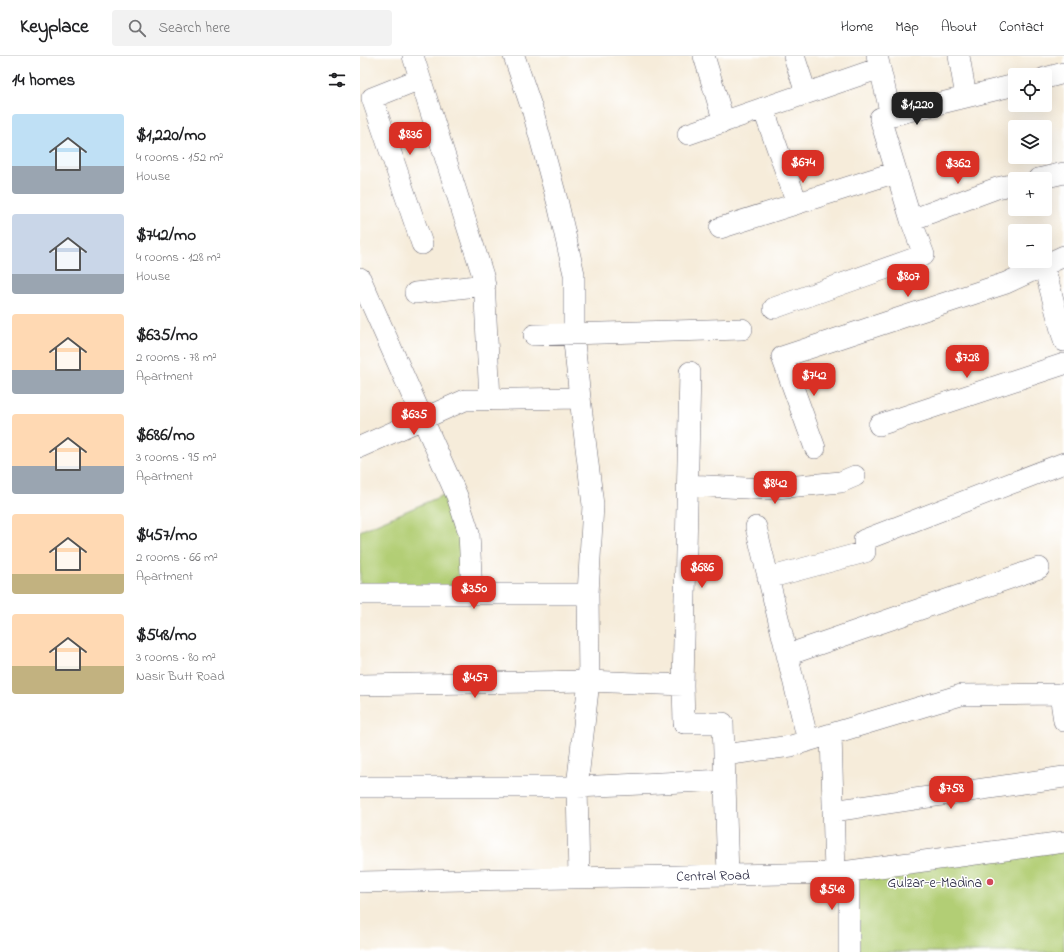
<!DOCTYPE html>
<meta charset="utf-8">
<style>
:root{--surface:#fff;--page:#f2f2f2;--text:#202124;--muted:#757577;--line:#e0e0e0;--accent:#d93025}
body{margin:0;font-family:"Indie Flower",sans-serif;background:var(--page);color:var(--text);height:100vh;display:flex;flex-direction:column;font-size:15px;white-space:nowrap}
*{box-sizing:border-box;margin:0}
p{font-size:13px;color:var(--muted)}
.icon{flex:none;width:22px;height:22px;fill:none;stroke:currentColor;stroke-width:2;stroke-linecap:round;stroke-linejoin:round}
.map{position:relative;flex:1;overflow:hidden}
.drawer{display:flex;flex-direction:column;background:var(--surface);width:360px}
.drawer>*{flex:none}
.tools{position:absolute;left:648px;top:12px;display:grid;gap:8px}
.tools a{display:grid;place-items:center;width:44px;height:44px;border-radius:4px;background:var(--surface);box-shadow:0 4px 16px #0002;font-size:20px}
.price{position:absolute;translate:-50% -34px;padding:0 9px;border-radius:8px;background:var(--accent);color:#fff;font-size:13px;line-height:26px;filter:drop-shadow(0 1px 2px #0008)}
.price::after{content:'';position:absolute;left:50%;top:24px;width:12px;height:9px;margin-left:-6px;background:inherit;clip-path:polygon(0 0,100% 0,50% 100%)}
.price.current{background:#222;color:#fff}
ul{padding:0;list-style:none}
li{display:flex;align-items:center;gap:12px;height:100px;padding:0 12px}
li span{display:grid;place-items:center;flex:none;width:112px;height:80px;border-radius:4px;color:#555}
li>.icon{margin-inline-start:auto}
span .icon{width:48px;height:48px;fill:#fffc;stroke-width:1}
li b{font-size:17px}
h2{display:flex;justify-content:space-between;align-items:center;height:48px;padding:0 12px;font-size:17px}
header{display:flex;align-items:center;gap:24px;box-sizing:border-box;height:56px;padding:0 20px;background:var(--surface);border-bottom:1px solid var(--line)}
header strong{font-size:19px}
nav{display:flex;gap:22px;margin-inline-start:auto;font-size:14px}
.search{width:280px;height:36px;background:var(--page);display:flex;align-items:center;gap:10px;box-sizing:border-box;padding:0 14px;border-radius:4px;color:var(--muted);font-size:15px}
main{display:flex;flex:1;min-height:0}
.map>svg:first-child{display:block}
</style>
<header>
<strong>Keyplace</strong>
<div class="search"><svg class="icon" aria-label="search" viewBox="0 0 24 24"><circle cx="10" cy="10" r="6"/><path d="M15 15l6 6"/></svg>Search here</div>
<nav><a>Home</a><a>Map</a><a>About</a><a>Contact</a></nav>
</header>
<main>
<section class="drawer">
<h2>14 homes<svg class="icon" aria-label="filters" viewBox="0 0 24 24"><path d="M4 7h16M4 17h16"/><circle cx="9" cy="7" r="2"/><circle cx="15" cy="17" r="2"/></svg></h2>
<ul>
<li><span style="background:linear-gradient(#bfe0f5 65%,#9aa5b1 0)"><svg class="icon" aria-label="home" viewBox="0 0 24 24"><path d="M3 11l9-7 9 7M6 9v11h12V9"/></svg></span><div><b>$1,220/mo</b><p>4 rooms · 152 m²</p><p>House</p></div></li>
<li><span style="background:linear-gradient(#c9d6e8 75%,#9aa5b1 0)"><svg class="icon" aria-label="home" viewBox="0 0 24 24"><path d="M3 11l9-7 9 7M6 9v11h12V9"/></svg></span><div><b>$742/mo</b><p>4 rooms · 128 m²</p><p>House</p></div></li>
<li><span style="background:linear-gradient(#ffd9b3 70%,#9aa5b1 0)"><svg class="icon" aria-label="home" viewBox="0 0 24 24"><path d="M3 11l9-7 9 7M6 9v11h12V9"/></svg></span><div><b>$635/mo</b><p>2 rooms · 78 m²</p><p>Apartment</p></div></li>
<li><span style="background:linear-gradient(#ffd9b3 65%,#9aa5b1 0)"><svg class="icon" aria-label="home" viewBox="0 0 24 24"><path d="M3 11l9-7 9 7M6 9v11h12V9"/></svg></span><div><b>$686/mo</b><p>3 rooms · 95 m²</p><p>Apartment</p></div></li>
<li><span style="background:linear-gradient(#ffd9b3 75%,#c2b280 0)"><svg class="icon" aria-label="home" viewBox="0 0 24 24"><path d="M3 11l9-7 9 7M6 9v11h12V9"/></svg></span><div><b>$457/mo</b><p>2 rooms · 66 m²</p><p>Apartment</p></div></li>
<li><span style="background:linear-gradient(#ffd9b3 65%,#c2b280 0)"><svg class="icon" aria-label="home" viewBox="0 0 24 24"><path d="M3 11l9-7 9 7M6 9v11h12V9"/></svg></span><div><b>$548/mo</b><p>3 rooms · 80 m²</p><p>Nasir Butt Road</p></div></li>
</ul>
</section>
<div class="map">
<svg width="704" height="896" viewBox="0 0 704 896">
<rect width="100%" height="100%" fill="#fff"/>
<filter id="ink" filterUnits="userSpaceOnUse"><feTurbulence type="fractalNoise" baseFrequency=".025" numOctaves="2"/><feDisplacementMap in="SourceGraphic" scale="8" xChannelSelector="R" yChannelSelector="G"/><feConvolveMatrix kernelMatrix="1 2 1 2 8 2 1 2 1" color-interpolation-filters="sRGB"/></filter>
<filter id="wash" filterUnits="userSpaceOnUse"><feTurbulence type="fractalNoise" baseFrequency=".012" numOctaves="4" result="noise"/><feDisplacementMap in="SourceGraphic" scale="16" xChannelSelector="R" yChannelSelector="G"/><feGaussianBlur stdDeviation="0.9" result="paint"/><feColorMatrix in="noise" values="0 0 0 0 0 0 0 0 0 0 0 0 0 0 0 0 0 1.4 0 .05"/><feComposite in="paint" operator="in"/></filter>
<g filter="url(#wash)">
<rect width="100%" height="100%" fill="#f6ecda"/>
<path fill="#b2ce74" stroke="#6a7858" d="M 95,434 L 112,538 L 0,538 L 0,475 Z
M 704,783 L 704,896 L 489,896 L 489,815 Z"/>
</g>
<g filter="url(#ink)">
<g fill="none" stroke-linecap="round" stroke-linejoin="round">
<g stroke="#6c6973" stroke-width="22">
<path id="minor" d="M 53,0 L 124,223 L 130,344
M 154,0 L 173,56 L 198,148 L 214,218 L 214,286 L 220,342
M 344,0 L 364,66
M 434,0 L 446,37
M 517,0 L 531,59
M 599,0 L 606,41
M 685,22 L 704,17
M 60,23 L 12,42 L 62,188
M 403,52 L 437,147
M 328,78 L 520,12
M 678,123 L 704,117
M 551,164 L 637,132 L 655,128
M 360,172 L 536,116
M 684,210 L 704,285
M 0,222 L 97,440 L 109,477 L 112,538
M 55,237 L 125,229
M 414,252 L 564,199 L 551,164 L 520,62 L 655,29
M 174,279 L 382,273
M 519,369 L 704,308
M 0,391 L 105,344 L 220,342 L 233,449 L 228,538 L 229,625 L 217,731 L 219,822
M 455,392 L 422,301 L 646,227 L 704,200
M 328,429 L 405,433 L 481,426 L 495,420
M 396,471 L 448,685
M 408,522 L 505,496 L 504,484 L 704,407
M 0,538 L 228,538
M 427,599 L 679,512
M 0,629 L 229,625 L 323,629 L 330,316
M 323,629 L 324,667 L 363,667 L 368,819
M 700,638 L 704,665
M 471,678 L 475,817
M 364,699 L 431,690 L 601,639 L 704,638
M 0,731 L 217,731 L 365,724
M 473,755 L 704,721
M 0,826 L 475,817 L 704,786
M 489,896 L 489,815"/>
</g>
<use href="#minor" stroke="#fff" stroke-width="21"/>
</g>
</g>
<circle fill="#d1495b" stroke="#fff" stroke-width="1.5" cx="630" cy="826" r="4"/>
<g text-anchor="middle" stroke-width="3" stroke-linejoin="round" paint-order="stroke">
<g font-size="14" fill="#22223b" stroke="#fff">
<text transform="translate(353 819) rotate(-1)" y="5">Central Road</text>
</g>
<g font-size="14" fill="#22223b" stroke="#fff" text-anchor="end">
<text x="622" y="831">Gulzar-e-Madina</text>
</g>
</g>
</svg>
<div class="tools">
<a><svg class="icon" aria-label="locate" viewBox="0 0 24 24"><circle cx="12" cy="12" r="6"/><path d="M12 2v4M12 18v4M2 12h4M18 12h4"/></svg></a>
<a><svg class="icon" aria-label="layers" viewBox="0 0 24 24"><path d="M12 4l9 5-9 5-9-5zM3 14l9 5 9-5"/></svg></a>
<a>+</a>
<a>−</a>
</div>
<b class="price current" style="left:557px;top:70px">$1,220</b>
<b class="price" style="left:50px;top:100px">$836</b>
<b class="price" style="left:443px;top:128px">$674</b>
<b class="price" style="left:598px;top:129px">$362</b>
<b class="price" style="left:548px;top:242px">$807</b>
<b class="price" style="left:607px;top:323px">$728</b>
<b class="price" style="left:454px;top:341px">$742</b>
<b class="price" style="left:54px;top:380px">$635</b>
<b class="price" style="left:415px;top:449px">$842</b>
<b class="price" style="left:342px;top:533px">$686</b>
<b class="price" style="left:114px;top:554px">$350</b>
<b class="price" style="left:115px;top:643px">$457</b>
<b class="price" style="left:591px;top:754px">$758</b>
<b class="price" style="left:472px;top:855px">$548</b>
</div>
</main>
